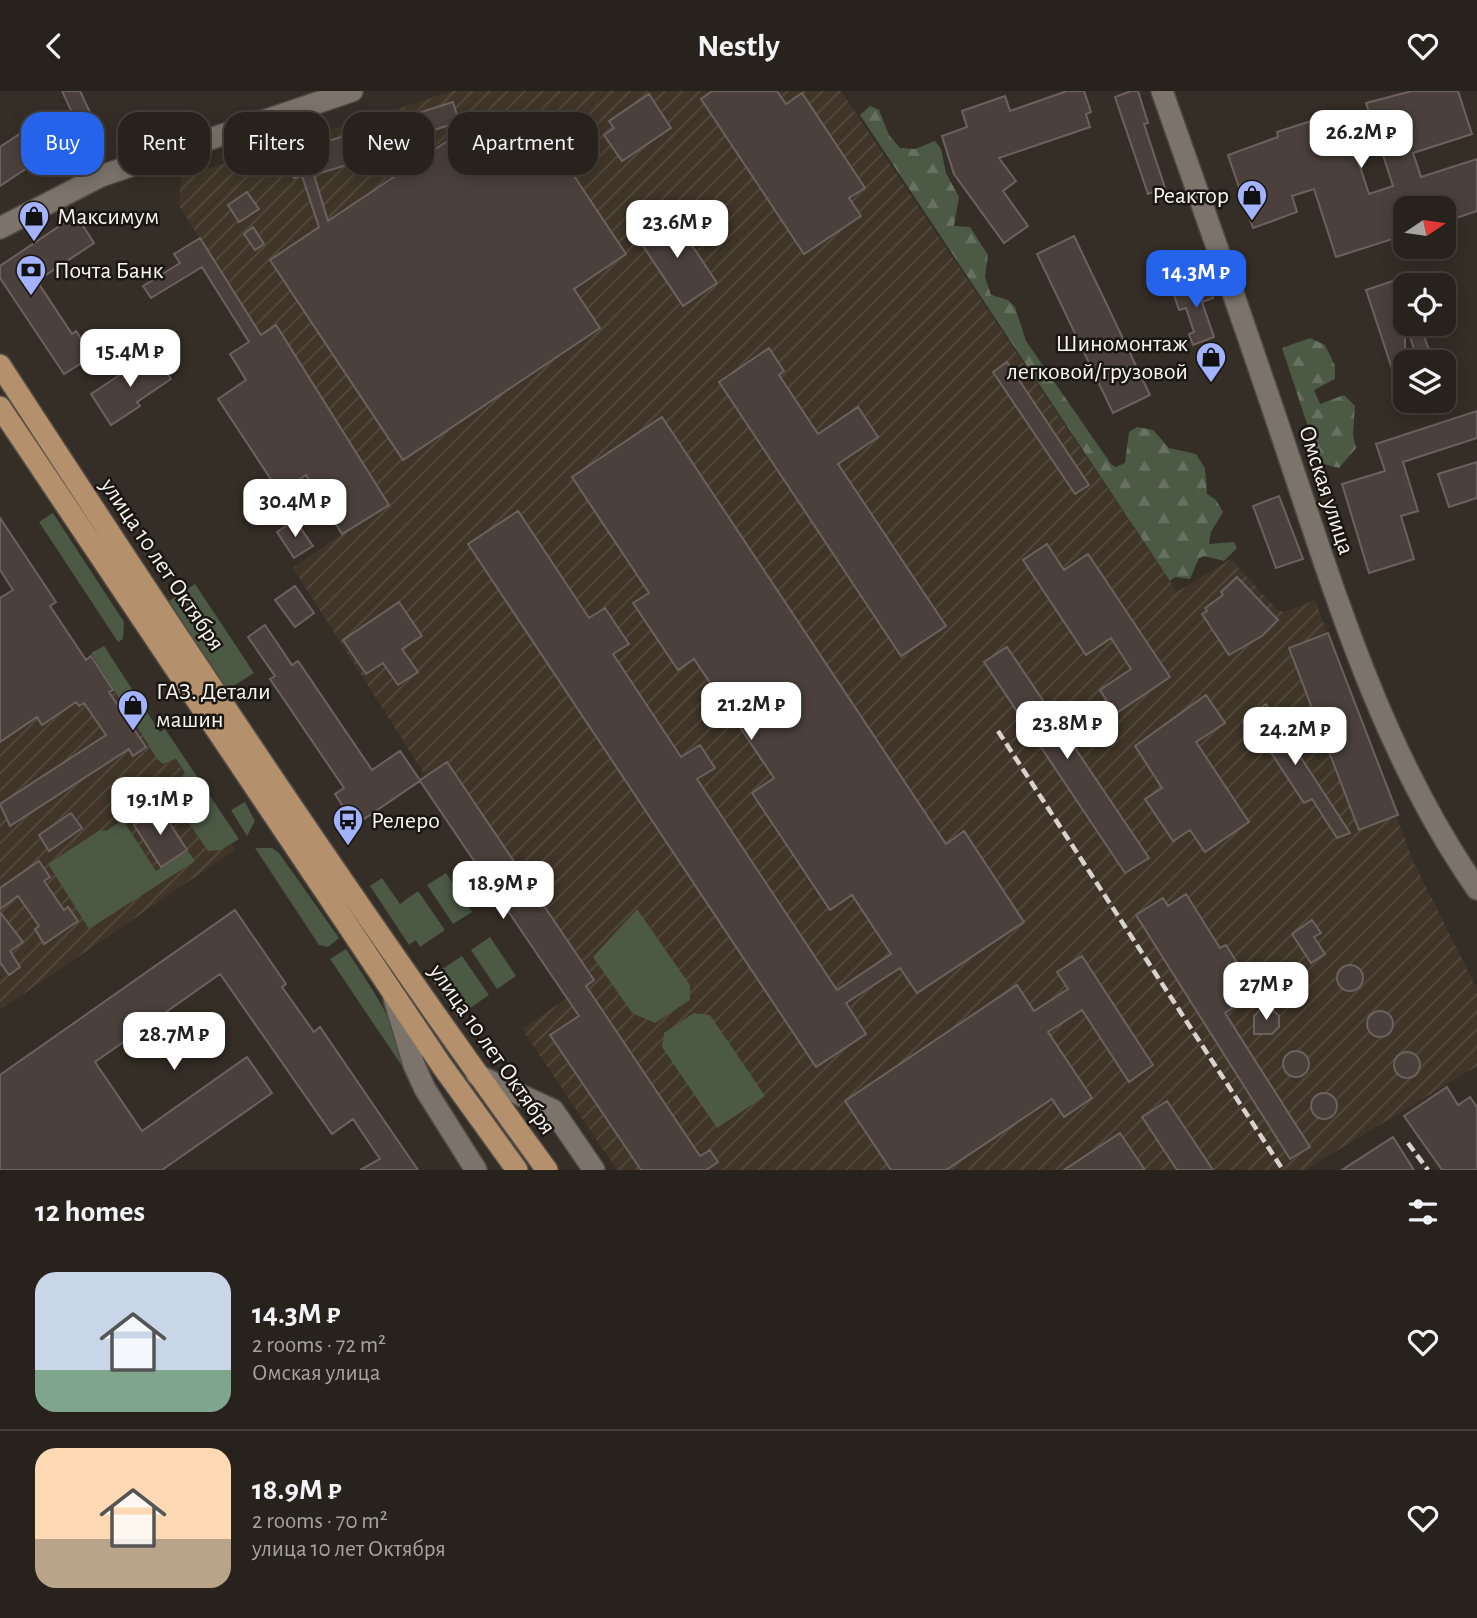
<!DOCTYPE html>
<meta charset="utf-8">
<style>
:root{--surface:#28221c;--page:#302a25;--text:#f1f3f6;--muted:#a5a4a3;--line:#443f3b;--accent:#2563eb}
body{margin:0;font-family:"Alegreya Sans",sans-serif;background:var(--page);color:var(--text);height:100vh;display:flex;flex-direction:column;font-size:26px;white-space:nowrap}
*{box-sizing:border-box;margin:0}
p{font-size:23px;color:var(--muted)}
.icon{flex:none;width:38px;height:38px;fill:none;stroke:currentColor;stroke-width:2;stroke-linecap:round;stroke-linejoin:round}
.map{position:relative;height:1079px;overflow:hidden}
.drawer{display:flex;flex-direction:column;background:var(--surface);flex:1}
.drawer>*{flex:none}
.banner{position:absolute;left:21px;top:21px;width:700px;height:63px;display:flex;gap:14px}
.needle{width:46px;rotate:77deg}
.controls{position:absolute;left:1393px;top:105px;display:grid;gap:14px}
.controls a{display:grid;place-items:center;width:63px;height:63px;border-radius:14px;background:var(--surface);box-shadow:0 4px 18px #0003,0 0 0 2px var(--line);font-size:35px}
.price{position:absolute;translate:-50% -60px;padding:0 16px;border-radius:14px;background:#fff;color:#222;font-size:23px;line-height:46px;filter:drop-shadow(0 2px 4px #0008)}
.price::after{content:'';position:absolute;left:50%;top:42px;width:21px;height:16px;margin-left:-10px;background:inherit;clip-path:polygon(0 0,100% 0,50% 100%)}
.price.active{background:var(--accent);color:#fff}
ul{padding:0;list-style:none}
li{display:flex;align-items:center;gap:21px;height:175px;padding:0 35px}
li+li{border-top:2px solid var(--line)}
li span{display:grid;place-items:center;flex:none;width:196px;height:140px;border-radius:21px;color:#555}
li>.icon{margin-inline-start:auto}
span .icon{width:84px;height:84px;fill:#fffc;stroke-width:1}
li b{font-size:30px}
h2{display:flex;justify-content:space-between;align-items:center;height:84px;padding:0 35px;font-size:30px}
.pill{padding:0 24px;border-radius:21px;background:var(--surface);box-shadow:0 4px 18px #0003,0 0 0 2px var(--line);font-size:24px;line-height:63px}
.pill.active{background:var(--accent);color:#fff}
header{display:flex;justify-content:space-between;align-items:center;height:91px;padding:0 35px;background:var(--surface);font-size:32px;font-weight:700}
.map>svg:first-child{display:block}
</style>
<header><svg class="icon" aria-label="back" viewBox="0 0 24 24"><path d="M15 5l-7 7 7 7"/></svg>Nestly<svg class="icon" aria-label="heart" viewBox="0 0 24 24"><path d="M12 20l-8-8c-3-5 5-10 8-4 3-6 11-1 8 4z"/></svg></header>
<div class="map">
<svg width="1477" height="1079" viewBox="0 0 1477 1079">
<defs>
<pattern id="industrial-furrows" width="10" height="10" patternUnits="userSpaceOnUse" patternTransform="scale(1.75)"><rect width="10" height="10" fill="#403528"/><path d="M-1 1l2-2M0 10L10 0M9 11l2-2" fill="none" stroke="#53493d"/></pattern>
<pattern id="forest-firs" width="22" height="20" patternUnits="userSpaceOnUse" patternTransform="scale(1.75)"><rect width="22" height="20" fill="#4b5945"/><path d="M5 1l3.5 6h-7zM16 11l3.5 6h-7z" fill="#667160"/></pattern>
</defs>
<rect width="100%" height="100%" fill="#352e26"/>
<path fill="url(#industrial-furrows)" d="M 453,0 L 841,0 L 1177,501 L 1231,468 L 1277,519 L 1284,521 L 1315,509 L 1413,770 L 1477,898 L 1477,975 L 1305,1079 L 617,1079 L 522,938 L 567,907 L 293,477 L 342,443 L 230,263 L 261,243 L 179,115 L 181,86 Z
M 0,562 L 38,612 L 108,567 L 235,759 L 0,919 Z"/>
<path fill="#4b5945" d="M 53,422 L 124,531 L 123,548 L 118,551 L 39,431 Z
M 195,493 L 254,582 L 227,599 L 169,510 Z
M 104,555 L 160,641 L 165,638 L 239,748 L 221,759 L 208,760 L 167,700 L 185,682 L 176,668 L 163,673 L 157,668 L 91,562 Z
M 245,711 L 255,730 L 247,745 L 231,719 Z
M 123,729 L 156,780 L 188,760 L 195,770 L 89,838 L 48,773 L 100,739 L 106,740 Z
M 255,757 L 272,757 L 279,762 L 339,847 L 328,856 L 319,854 Z
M 446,782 L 472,821 L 453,833 L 427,794 Z
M 382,787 L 400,813 L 418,800 L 445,839 L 420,856 L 416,849 L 409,854 L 370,795 Z
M 637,818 L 690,894 L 690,909 L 655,932 L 632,922 L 593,866 Z
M 490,846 L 516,885 L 497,898 L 471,859 Z
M 346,858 C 365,887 406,945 404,978 L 330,868 Z
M 462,865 L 489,904 L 457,926 L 430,886 Z
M 694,922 L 710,924 L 765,1005 L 717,1037 L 662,956 L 664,942 Z"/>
<path fill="url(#forest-firs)" d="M 870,15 L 879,19 L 889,44 L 900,57 L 915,58 L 935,50 L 941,58 L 946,82 L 959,106 L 954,135 L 970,136 L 988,164 L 985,186 L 991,204 L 1008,209 L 1015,216 L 1026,250 L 1111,373 L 1115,376 L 1125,372 L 1129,341 L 1137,336 L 1153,339 L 1169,357 L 1196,363 L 1205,377 L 1207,403 L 1216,409 L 1223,421 L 1211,441 L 1209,453 L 1234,451 L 1237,457 L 1224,470 L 1204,465 L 1199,467 L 1190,488 L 1175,486 L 1170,490 L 860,24 Z
M 1310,247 L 1325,254 L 1335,275 L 1335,288 L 1314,299 L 1320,313 L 1344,304 L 1355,315 L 1353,344 L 1356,357 L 1339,377 L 1320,372 L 1282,257 Z"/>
<path fill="#4b403c" stroke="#6d615e" stroke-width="2" d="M 62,0 L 80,0 L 102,47 L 87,54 Z
M 712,0 L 777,0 L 786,13 L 802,2 L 865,97 L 849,107 L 861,125 L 804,163 L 701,8 Z
M 1067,0 L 1084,0 L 1091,21 L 1086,23 L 1090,36 L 999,67 L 1016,90 L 1003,100 L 1028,135 L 1004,152 L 954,83 L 942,45 L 967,36 L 962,20 L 1005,5 L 1010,20 Z
M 1131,0 L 1138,0 L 1148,32 L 1144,33 L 1165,97 L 1148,103 L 1115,6 Z
M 1412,0 L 1458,0 L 1472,43 L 1413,62 L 1421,86 L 1477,68 L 1477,120 L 1444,131 L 1444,117 L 1405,117 L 1405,144 L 1336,166 L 1314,98 L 1292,105 L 1297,121 L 1253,137 L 1228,64 L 1278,46 L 1277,41 L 1342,20 L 1369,103 L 1393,95 L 1366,12 Z
M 649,3 L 671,37 L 622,70 L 604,44 L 614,37 L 609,30 Z
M 453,11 L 459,31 L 351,65 L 353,72 L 314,84 L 328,130 L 467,37 L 499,84 L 538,58 L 521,33 L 534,25 L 626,163 L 574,198 L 600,237 L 403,369 L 270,169 L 319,136 L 302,85 L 294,87 L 288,69 L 324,58 L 322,52 Z
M 24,40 L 42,67 L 0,95 L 0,56 Z
M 247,101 L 259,118 L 239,131 L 228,114 Z
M 671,123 L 717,192 L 683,215 L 637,146 Z
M 76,124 L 94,152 L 37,190 L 72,243 L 76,240 L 93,265 L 64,283 L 0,187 L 0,175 Z
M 253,136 L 264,153 L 255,159 L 244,143 Z
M 1074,145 L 1150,304 L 1113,322 L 1037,163 Z
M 200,147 L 261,244 L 276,234 L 389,414 L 342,443 L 306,384 L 280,402 L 218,308 L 246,289 L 230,263 L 249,251 L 202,176 L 151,207 L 143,195 L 180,172 L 174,163 Z
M 1405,186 L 1405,311 L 1403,311 L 1366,199 Z
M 1206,189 L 1213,207 L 1202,211 L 1214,246 L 1193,254 L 1189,243 L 1194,241 L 1186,217 L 1179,219 L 1173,201 Z
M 1406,233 L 1420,233 L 1433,271 L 1418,271 Z
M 769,257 L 784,280 L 779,284 L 818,343 L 858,316 L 878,346 L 838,373 L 946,535 L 901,565 L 719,291 Z
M 153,262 L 171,288 L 137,311 L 140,315 L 111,334 L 91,303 Z
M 1007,271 L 1089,394 L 1075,403 L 993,281 Z
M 1477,320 L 1477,347 L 1403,371 L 1418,420 L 1401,425 L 1414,468 L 1369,482 L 1342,393 L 1385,380 L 1376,353 Z
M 662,326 L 946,753 L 964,740 L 1024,831 L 917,902 L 900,877 L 846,912 L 866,943 L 816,976 L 468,453 L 518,420 L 589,527 L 605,517 L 629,553 L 613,563 L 681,666 L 700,654 L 715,677 L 697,688 L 837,899 L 891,863 L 852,804 L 830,819 L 752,702 L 774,687 L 694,568 L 678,579 L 633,512 L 649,502 L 572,386 Z
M 1477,371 L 1477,407 L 1449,416 L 1438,383 Z
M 1279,405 L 1303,468 L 1276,477 L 1253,415 Z
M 0,427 L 56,511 L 50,515 L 86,569 L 91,565 L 113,599 L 109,601 L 146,656 L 133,665 L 129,658 L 10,735 L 0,713 L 106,644 L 84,612 L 79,615 L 76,611 L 42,634 L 37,626 L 0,651 L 0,507 L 13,499 L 0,479 Z
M 295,429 L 313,455 L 294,467 L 277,441 Z
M 1047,453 L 1064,479 L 1088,463 L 1170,586 L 1115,623 L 1100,599 L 1131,578 L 1111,547 L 1086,564 L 1023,469 Z
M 1237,486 L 1278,529 L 1262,545 L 1229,564 L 1202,523 L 1207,520 L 1205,517 L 1223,504 L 1221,501 Z
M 295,495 L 314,522 L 295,536 L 275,509 Z
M 399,511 L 422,545 L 402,558 L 418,581 L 398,594 L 383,572 L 366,583 L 343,549 Z
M 265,534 L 292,574 L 298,570 L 372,679 L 400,660 L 420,689 L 447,671 L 594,889 L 586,895 L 700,1065 L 710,1059 L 718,1071 L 706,1079 L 641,1079 L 550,944 L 579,925 L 420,690 L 355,734 L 335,703 L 344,697 L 270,588 L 275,585 L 248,546 Z
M 1328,542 L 1398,724 L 1359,739 L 1289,557 Z
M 1007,556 L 1149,767 L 1125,782 L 984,571 Z
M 1206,604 L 1225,632 L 1196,651 L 1249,731 L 1205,761 L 1190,739 L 1173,750 L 1145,708 L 1162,697 L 1135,655 Z
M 1266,613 L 1350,742 L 1337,747 L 1312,708 L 1304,712 L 1247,625 Z
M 160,717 L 187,759 L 161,776 L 134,734 Z
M 71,722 L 82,737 L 49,760 L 39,744 Z
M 39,770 L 50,786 L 44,790 L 64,819 L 68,816 L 78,830 L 44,853 L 35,838 L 39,835 L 18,805 L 0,818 L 0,797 Z
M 1186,803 L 1220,857 L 1226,854 L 1248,889 L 1224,905 L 1232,917 L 1225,922 L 1310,1056 L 1290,1068 L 1136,824 L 1163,807 L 1168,815 Z
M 235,819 L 286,893 L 282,896 L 314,941 L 320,936 L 418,1079 L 360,1079 L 380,1068 L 353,1028 L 332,1043 L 220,883 L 95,971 L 142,1040 L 247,966 L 272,1002 L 162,1079 L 0,1079 L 0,984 Z
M 0,821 L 23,851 L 10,860 L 20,876 L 9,884 L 0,871 Z
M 1312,829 L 1321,842 L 1314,846 L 1325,863 L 1311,872 L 1292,843 Z
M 1082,865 L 1153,974 L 1129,991 L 1082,919 L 1048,941 L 1092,1007 L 1064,1026 L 1052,1008 L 946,1079 L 891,1079 L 845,1010 L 1017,894 L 1034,920 L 1068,898 L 1057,881 Z
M1337 887a13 13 0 1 1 26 0a13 13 0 1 1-26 0Z
M 1261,918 L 1272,918 L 1279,925 L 1279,936 L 1272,943 L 1254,943 L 1254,925 Z
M1367 933a13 13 0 1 1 26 0a13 13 0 1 1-26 0Z
M1283 973a13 13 0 1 1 26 0a13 13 0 1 1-26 0Z
M1394 974a13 13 0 1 1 26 0a13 13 0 1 1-26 0Z
M 1447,996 L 1458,1014 L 1470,1006 L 1477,1016 L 1477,1079 L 1442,1079 L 1404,1025 Z
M1311 1015a13 13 0 1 1 26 0a13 13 0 1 1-26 0Z
M 1167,1010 L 1213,1079 L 1177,1079 L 1142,1026 Z
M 1120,1042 L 1145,1079 L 1064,1079 Z
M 1393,1046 L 1414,1079 L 1342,1079 Z"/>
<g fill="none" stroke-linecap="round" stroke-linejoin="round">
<g stroke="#514b45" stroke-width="24">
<path id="secondary" d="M 1162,0 C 1204,119 1246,237 1286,357 C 1337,509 1384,665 1477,798
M 0,137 L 101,85 L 352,0
M 394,907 L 414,974 L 425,998 L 476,1079
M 477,984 L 553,1019 L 594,1079"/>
</g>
<g stroke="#514b45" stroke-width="24">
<path id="primary" d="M 0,274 C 177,546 356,817 547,1079
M 0,316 L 442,975 L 517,1079"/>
</g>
<use href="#secondary" stroke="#7c746b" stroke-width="21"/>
<use href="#primary" stroke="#b4906c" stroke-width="21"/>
<path stroke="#d8d3ce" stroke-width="4.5" stroke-dasharray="10 5" stroke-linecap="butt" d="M 998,640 L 1283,1079
M 1408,1052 L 1428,1079"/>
</g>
<defs>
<g id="shop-pin" transform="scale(1.575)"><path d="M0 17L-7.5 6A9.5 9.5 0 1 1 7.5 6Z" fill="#a3b2fc" stroke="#1a1713"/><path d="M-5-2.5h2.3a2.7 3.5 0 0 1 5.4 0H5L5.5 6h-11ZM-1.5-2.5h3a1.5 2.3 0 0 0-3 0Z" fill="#111"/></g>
<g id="bank-pin" transform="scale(1.575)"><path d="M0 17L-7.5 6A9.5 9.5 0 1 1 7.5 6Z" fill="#a3b2fc" stroke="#1a1713"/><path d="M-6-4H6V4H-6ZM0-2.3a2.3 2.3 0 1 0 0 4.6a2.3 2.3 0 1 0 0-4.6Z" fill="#111"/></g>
<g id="bus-pin" transform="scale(1.575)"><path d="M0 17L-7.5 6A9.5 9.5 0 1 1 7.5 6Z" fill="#a3b2fc" stroke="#1a1713"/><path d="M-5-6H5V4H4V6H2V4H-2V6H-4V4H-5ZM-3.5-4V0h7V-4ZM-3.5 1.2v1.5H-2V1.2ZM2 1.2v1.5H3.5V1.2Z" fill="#111"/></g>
</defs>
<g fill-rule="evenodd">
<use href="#shop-pin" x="1252" y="104"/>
<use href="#shop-pin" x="34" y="125"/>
<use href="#bank-pin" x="31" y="179"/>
<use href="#shop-pin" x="1211" y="266"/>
<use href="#shop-pin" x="133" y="614"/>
<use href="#bus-pin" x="348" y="729"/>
</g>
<g text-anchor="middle" stroke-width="5" stroke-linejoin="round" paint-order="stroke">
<g font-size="24" fill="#f8f4ef" stroke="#1a1713" text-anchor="start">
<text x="1229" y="112" text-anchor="end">Реактор</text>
<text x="57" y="133">Максимум</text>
<text x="54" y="187">Почта Банк</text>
<text x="1188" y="260" text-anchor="end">Шиномонтаж<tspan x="1188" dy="28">легковой/грузовой</tspan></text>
<text x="156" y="608">ГАЗ. Детали<tspan x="156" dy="28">машин</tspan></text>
<text x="371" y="737">Релеро</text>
</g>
<g font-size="24" fill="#f8f4ef" stroke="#1a1713">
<text transform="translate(1327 399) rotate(72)" y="8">Омская улица</text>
<text transform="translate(163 473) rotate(56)" y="8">улица 10 лет Октября</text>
<text transform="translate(493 958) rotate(55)" y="8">улица 10 лет Октября</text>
</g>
</g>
</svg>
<div class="controls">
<a><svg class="needle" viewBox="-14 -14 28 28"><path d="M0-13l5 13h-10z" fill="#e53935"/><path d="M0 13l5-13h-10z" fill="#a5a4a3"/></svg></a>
<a><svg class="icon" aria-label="locate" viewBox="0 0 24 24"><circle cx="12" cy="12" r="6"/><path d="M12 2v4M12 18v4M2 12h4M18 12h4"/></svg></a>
<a><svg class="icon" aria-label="layers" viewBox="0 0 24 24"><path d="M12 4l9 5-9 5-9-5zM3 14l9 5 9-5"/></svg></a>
</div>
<b class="price" style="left:1361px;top:79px">26.2M ₽</b>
<b class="price" style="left:677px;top:169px">23.6M ₽</b>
<b class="price active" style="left:1196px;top:219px">14.3M ₽</b>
<b class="price" style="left:130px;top:298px">15.4M ₽</b>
<b class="price" style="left:295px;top:448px">30.4M ₽</b>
<b class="price" style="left:751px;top:651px">21.2M ₽</b>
<b class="price" style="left:1067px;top:670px">23.8M ₽</b>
<b class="price" style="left:1295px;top:676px">24.2M ₽</b>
<b class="price" style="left:160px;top:746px">19.1M ₽</b>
<b class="price" style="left:503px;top:830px">18.9M ₽</b>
<b class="price" style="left:1266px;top:931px">27M ₽</b>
<b class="price" style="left:174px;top:981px">28.7M ₽</b>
<div class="banner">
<a class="pill active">Buy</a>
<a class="pill">Rent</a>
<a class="pill">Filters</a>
<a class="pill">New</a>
<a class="pill">Apartment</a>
</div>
</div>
<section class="drawer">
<h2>12 homes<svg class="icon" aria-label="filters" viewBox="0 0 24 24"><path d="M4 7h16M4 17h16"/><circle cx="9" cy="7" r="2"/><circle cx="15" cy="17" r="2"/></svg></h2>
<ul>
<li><span style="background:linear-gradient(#c9d6e8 70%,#7fa58c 0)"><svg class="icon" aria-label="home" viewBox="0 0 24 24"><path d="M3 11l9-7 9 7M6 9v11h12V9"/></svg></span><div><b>14.3M ₽</b><p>2 rooms · 72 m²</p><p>Омская улица</p></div><svg class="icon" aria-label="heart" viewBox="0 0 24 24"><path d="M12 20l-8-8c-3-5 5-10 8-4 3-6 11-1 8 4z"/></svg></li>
<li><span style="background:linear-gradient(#ffd9b3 65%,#b9a48a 0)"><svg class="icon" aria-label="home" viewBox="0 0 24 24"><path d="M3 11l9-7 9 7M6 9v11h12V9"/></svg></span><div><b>18.9M ₽</b><p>2 rooms · 70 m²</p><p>улица 10 лет Октября</p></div><svg class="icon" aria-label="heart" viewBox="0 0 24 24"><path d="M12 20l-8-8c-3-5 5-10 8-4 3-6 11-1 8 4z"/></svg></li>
</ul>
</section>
